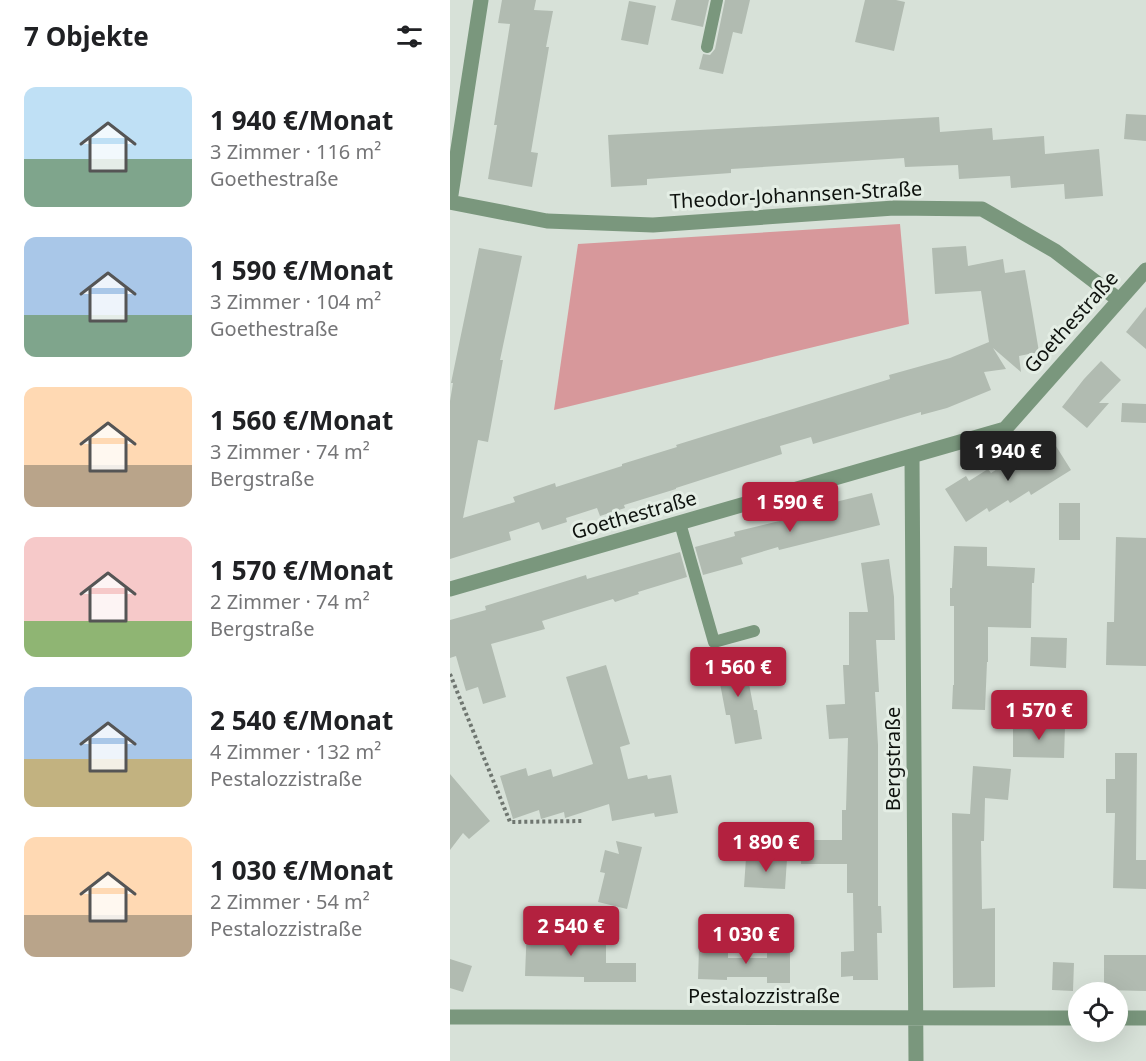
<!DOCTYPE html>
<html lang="de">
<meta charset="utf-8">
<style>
:root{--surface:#fff;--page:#f6f6f6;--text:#202124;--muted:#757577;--accent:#b3213f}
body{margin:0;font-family:"Noto Sans",sans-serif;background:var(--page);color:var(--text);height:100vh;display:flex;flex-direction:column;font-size:22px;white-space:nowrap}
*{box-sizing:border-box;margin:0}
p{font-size:20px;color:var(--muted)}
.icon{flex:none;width:33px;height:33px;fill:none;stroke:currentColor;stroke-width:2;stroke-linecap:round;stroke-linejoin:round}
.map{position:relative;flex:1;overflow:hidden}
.details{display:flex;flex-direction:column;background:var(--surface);width:450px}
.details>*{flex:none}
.fabs{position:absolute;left:618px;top:982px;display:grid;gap:12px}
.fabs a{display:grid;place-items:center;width:60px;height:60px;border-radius:50%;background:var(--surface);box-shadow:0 6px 24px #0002;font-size:30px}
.price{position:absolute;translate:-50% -51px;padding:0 14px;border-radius:6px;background:var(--accent);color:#fff;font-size:20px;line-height:39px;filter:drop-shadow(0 2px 3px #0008)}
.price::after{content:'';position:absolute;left:50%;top:36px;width:18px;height:14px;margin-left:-9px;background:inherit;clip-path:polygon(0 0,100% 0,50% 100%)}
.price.active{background:#222;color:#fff}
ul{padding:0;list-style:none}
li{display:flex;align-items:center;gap:18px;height:150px;padding:0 24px}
li span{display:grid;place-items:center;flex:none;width:168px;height:120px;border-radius:12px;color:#555}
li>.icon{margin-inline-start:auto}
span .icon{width:72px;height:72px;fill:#fffc;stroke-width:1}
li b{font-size:26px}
h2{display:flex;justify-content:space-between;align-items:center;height:72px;padding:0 24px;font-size:26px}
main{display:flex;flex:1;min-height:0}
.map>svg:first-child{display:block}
</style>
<main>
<section class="details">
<h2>7 Objekte<svg class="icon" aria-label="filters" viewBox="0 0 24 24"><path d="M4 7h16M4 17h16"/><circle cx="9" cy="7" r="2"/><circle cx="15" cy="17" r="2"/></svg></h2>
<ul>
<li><span style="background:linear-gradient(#bfe0f5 60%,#7fa58c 0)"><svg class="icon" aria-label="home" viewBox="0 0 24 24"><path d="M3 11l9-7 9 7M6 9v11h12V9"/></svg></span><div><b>1 940 €/Monat</b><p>3 Zimmer · 116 m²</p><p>Goethestraße</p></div></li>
<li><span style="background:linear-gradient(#a9c7e8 65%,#7fa58c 0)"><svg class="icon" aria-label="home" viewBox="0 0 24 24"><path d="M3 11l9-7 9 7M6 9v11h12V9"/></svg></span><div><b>1 590 €/Monat</b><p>3 Zimmer · 104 m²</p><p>Goethestraße</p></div></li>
<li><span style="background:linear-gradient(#ffd9b3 65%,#b9a48a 0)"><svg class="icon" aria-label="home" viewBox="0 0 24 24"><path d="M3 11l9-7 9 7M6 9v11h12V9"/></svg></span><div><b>1 560 €/Monat</b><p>3 Zimmer · 74 m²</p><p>Bergstraße</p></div></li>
<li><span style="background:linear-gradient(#f6c9c9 70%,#8fb573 0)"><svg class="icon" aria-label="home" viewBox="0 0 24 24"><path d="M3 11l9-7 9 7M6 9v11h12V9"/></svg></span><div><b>1 570 €/Monat</b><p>2 Zimmer · 74 m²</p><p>Bergstraße</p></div></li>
<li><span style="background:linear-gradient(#a9c7e8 60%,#c2b280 0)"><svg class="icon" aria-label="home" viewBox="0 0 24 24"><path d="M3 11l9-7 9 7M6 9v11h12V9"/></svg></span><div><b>2 540 €/Monat</b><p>4 Zimmer · 132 m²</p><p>Pestalozzistraße</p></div></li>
<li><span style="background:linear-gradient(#ffd9b3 65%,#b9a48a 0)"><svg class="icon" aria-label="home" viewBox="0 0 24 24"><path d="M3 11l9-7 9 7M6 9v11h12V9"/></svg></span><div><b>1 030 €/Monat</b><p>2 Zimmer · 54 m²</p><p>Pestalozzistraße</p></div></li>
</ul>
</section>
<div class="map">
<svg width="696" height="1061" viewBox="0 0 696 1061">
<rect width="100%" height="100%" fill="#d7e1d8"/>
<path fill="#d7989b" d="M 450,224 L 459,324 L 104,410 L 128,244 Z"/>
<path fill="#b1bbb1" d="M 52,0 L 86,0 L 84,10 L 103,11 L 96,47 L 99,47 L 81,152 L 88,153 L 82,187 L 38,179 L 47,125 L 44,125 L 60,24 L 48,23 Z
M 226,0 L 259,0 L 253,27 L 221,20 Z
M 275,0 L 300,0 L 292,34 L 283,32 L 273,74 L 249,69 L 253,54 L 260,55 L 265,49 Z
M 415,0 L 446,0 L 455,2 L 444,51 L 405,42 Z
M 179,1 L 206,6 L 198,45 L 171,40 Z
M 676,114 L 696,115 L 696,141 L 674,139 Z
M 489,117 L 490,132 L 542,128 L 543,140 L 594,136 L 595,154 L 649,149 L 653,196 L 615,199 L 614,184 L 561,188 L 560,176 L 509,179 L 508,165 L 455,167 L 454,158 L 281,169 L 281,173 L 197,179 L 197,185 L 161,187 L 158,135 Z
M 516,246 L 518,266 L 553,259 L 555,273 L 575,270 L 582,310 L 589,352 L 569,356 L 571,372 L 543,348 L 556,369 L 534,372 L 541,390 L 497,408 L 471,415 L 471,412 L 363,444 L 361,437 L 330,446 L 332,454 L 226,488 L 226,489 L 174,505 L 175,508 L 150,516 L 147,508 L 116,518 L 117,522 L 92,530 L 89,522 L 59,532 L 61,540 L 0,559 L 0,401 L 3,383 L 1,383 L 29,248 L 72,256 L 50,360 L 53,360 L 38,442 L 28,440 L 13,518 L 65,502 L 63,497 L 105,483 L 106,487 L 172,466 L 172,464 L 227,447 L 226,445 L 440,379 L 439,375 L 500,358 L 539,342 L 531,291 L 485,294 L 482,248 Z
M 696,307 L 696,349 L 676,332 Z
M 651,361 L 671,380 L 649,403 L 659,403 L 637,428 L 612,407 L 634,379 Z
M 672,403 L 696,404 L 696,423 L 671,422 Z
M 604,443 L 621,470 L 581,495 L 579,491 L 560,503 L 558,500 L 539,512 L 537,508 L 516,522 L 495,489 L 516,476 L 519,481 L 538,469 L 541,473 L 560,461 L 562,464 L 581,452 L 583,456 Z
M 422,493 L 430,525 L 329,550 L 328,547 L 291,558 L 293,564 L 253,575 L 245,547 L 285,536 L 284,532 L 362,513 L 361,508 Z
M 609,503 L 630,503 L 630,540 L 609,540 Z
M 666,537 L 696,538 L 696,666 L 656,665 L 657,622 L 664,622 Z
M 504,546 L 537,547 L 537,566 L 585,568 L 584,583 L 582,583 L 581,628 L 538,627 L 538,662 L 537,662 L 535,710 L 502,709 L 503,685 L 504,685 L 504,606 L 500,606 L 500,588 L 502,588 Z
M 230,552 L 237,577 L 188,592 L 189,594 L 165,602 L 163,599 L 92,621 L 95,629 L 41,644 L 56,697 L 33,704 L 28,687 L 16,691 L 6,656 L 0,658 L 0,620 L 36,610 L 35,606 L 136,575 L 137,579 Z
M 439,559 L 444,597 L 445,640 L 426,640 L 429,692 L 425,692 L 428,745 L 428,906 L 431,906 L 432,933 L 427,933 L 428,980 L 403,980 L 403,976 L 391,977 L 391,952 L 404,951 L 403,893 L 397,893 L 397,864 L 351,864 L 352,840 L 392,840 L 392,810 L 396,810 L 398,738 L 379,739 L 376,705 L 395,704 L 393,665 L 399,665 L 399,612 L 418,612 L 411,563 Z
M 581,637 L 617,638 L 616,668 L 580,666 Z
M 293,652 L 304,710 L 307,710 L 312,739 L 285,744 L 280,715 L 276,715 L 265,657 Z
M 156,665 L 180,744 L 170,747 L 178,779 L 197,775 L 198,779 L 221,775 L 228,813 L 205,817 L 204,813 L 162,821 L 159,804 L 115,818 L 114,812 L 91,819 L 89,810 L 63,819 L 50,776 L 76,768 L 78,776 L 101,769 L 103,777 L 143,764 L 116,677 Z
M 563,725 L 615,726 L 614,758 L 563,757 Z
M 665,753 L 687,753 L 686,860 L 696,860 L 696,889 L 663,888 L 665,813 L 656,813 L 656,779 L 665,779 Z
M 523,766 L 561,769 L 558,800 L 535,798 L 534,841 L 531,841 L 532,909 L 545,908 L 545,987 L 503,988 L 502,813 L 520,814 Z
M 0,774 L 40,821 L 19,839 L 13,833 L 0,850 Z
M 166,841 L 192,847 L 177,909 L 148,902 L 155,873 L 150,872 L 155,850 L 169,854 Z
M 296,858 L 337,859 L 335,889 L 294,887 Z
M 77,924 L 118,925 L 118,943 L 156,943 L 156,963 L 186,963 L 186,982 L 134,982 L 134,977 L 75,976 Z
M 317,943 L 340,943 L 340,983 L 317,983 L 317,977 L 277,977 L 277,980 L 248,979 L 249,948 L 278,949 L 278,958 L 317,958 Z
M 654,955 L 696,955 L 696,991 L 654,990 Z
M 0,959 L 22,966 L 13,992 L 0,988 Z
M 603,962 L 624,963 L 623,991 L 602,990 Z"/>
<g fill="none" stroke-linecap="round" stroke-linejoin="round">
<path stroke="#6f7670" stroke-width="4" stroke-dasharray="3 3" stroke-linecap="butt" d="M 0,674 L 60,822 L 132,821"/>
<path stroke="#7a977d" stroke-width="12" d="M 257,47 L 267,0
M 230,523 L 264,642 L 304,631"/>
<path stroke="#7a977d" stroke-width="15" d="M 0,201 L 31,0
M 0,202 L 97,221 L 203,225 L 444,208 L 532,209 L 605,251 L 669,300
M 462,457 L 466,1061
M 0,589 L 555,429 L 696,270
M 0,1017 L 628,1018
M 668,1018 L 696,1018"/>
</g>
<g text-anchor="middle" stroke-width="6" stroke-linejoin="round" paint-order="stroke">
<g font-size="20" fill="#0e120e" stroke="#e4eee5">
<text transform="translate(346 195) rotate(-3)" y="7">Theodor-Johannsen-Straße</text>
<text transform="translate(621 322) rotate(-48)" y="7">Goethestraße</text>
<text transform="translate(184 515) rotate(-16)" y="7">Goethestraße</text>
<text transform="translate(443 759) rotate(-90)" y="7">Bergstraße</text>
<text x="314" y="1003">Pestalozzistraße</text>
</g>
</g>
</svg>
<div class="fabs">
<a><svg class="icon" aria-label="locate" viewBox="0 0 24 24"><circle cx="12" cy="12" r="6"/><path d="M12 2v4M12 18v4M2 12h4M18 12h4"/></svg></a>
</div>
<b class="price active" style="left:558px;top:482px">1 940 €</b>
<b class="price" style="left:340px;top:533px">1 590 €</b>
<b class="price" style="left:288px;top:698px">1 560 €</b>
<b class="price" style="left:589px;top:741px">1 570 €</b>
<b class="price" style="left:316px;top:873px">1 890 €</b>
<b class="price" style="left:121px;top:957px">2 540 €</b>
<b class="price" style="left:296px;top:965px">1 030 €</b>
</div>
</main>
